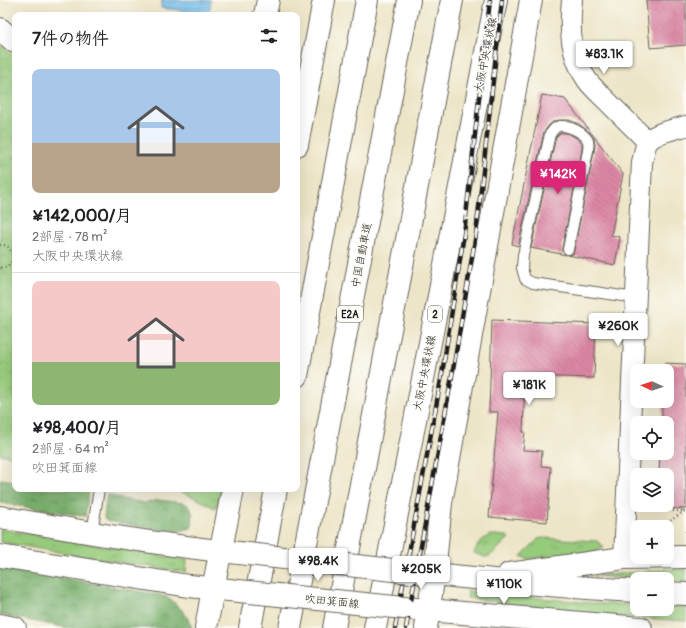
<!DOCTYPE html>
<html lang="ja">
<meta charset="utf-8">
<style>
:root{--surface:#fff;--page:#f2f2f2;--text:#202124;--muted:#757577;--line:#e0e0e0;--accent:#db2777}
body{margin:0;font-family:Pangolin,"Klee One",sans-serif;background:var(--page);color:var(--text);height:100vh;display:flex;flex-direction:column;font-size:15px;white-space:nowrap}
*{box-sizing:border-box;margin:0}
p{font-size:13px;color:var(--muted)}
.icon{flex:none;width:22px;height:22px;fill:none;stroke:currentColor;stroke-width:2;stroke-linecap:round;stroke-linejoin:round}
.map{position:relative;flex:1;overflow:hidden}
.drawer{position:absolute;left:12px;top:12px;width:288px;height:480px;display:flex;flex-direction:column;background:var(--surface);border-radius:8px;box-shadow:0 4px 16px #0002}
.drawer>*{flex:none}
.needle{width:26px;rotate:273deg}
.buttons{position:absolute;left:630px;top:364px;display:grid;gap:8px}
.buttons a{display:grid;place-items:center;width:44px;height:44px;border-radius:8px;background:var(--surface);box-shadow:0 4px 16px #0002;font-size:20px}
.price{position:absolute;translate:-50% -34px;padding:0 9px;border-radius:4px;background:#fff;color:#222;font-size:13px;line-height:26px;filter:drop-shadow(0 1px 2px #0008)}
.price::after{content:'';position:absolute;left:50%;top:24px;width:12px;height:9px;margin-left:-6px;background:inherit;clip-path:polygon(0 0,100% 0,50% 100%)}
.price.on{background:var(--accent);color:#fff}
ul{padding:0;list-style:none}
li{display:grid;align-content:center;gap:8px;height:212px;padding:0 20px}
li+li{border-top:1px solid var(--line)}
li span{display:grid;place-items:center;height:124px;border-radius:8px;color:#555}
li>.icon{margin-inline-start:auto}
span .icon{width:72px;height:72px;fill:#fffc;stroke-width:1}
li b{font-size:17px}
h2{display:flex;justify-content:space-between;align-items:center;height:48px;padding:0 20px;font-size:17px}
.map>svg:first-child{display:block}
</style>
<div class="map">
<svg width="686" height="628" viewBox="0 0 686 628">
<defs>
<pattern id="grass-tufts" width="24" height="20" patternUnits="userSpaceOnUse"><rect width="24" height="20" fill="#97cb7c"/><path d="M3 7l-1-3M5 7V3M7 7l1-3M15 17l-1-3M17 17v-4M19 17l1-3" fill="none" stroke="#82ae6b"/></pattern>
<pattern id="forest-crowns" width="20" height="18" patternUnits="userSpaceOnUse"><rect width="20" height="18" fill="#79af6c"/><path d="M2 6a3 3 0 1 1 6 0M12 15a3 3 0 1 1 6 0" fill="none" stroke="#628e58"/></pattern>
<pattern id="park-crowns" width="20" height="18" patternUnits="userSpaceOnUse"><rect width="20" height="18" fill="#97cb7c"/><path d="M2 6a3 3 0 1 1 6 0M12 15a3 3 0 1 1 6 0" fill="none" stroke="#82ae6b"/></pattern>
<pattern id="water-rules" width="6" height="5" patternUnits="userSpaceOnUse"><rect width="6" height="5" fill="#72bdeb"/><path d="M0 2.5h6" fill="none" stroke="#62a2c9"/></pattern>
<pattern id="building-back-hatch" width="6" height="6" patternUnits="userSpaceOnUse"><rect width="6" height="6" fill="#dc87a5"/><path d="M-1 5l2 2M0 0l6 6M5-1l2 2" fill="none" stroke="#b26e86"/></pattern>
</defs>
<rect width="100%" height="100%" fill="#fdfcf7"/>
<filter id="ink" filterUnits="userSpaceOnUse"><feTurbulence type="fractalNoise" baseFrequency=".025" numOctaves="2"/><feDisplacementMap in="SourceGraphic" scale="8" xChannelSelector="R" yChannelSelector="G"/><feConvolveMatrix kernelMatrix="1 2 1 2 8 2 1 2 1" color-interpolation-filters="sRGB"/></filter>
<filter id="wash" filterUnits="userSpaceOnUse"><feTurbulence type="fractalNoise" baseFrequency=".012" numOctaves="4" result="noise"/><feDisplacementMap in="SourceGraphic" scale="16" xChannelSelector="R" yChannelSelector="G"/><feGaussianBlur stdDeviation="0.9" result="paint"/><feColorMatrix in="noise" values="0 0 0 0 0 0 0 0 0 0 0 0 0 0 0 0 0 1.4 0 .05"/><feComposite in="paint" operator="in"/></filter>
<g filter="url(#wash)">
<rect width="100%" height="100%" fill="#ede5c7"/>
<path fill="url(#grass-tufts)" stroke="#5a744c" d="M 0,529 L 187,560 L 186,572 L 93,558 L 0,542 Z
M 491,535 L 507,536 L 509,538 L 490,556 L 485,557 L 474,553 C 478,543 482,539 491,535 Z
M 543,538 L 597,541 L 604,547 L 593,553 L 527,559 L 521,556 L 538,539 Z
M 686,569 L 686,582 L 667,581 L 667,579 L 644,579 L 594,576 L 659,570 Z
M 468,591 L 592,603 L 637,605 L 637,609 L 667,609 L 667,606 L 686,607 L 686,621 L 595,615 L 467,598 Z"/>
<path fill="url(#forest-crowns)" stroke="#4a6644" d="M 0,479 L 15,481 L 15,489 L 82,489 L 89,492 L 85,516 L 0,503 Z
M 107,494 L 122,499 L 145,503 L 158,500 L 184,503 C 194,506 193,518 192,526 L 191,528 L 180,531 L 167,531 L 107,521 L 105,520 L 104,517 Z
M 0,567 L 161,595 C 176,601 187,613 192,628 L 69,628 L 0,615 Z"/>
<path fill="url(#park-crowns)" stroke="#5a744c" d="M 0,43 L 15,56 L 15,457 L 0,454 Z
M 171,489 L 221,489 L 219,499 L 215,508 C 201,501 186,492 171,489 Z"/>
<path fill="url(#water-rules)" stroke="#476c84" d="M 162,0 L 211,0 L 209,14 L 161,8 Z"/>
<g id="blocks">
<path fill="url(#building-back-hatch)" d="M 646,0 L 686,0 L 686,45 L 650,48 Z
M 542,95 L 565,99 L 623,174 L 611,235 L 620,237 L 615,265 L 568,255 L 573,254 L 574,250 L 594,152 L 595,145 L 594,138 L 588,131 L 579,124 L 569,120 L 560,120 L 554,121 L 549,125 L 544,132 L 518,246 L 512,244 Z
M 560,133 L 566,133 L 573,136 L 579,140 L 582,144 L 582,150 L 562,248 L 562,251 L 566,255 L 531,248 L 556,137 Z
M 492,320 L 596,324 L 594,378 L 525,376 L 523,432 L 525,432 L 523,450 L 542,451 L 541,466 L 551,467 L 547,522 L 489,517 L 498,412 L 489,412 Z
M 664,363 L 686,364 L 686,509 L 658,508 L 658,505 L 667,505 L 667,475 L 659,475 L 660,453 L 667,453 L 667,423 L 662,423 L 662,401 L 667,401 L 667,371 L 664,371 Z"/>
</g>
</g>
<g filter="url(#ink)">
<use href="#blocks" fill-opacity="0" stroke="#656258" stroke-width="1"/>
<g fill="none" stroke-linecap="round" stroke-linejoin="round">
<g stroke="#656258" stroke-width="12">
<path id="lane" d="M 568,249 L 588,151 C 588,148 589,144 588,141 C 585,133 568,125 560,126 C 555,126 553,131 550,134 L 523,255 L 522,268 L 525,279 L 533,283 L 636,298
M 92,533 L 99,489"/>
</g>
<g stroke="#656258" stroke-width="22">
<path id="street" d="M 572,0 C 569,29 570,55 587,80 C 592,87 600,94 606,100 C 620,114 634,128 648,142
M 624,558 L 642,162 C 644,156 644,149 647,143 C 653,133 675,129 686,126"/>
</g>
<g stroke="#656258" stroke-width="24">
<path id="secondary" d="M 265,15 L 268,0
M 0,29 L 15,42
M 0,517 C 79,531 159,545 239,553
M 0,556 L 189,586 L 229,590
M 415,572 C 489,580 563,587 637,591
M 509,574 L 624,558 L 686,557
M 667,593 L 686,594
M 404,608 L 641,628
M 0,625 L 15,628"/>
</g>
<g stroke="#656258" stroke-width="24">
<path id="primary" d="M 297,145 L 324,0
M 297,376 L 367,0
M 206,628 L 213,589 L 233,489
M 250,628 L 276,489
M 375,628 L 496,0
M 426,628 L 434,574 L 441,503 L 531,0"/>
</g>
<g stroke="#656258" stroke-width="24">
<path id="highway" d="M 290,628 L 409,0
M 334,628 L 452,0"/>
</g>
<path stroke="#656258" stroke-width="2.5" stroke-dasharray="1 3" stroke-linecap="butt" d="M 0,245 C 12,243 17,261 6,267 C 6,267 1,268 0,268
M 657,511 L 684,511
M 667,523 L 686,510
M 686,536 L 686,529"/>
<use href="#lane" stroke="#fff" stroke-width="10"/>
<use href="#street" stroke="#fff" stroke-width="20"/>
<use href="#secondary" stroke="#fff" stroke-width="22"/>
<use href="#primary" stroke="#fff" stroke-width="22"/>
<use href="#highway" stroke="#fff" stroke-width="22"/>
<g stroke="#1c1c1c" stroke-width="4.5">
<path id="rail" d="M 395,628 L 442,374 L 464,234 L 490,0
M 406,628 L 452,376 L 476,234 L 502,0"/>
</g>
<use href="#rail" stroke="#fdfcf7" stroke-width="3" stroke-dasharray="9" stroke-linecap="butt"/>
<g stroke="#656258" stroke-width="24" stroke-linecap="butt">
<path id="secondary-bridge" d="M 239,553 L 411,572
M 229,590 L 404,608"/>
</g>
<use href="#secondary-bridge" stroke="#fff" stroke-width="22"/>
</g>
</g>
<g text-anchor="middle" stroke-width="3.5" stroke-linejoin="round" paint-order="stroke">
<g fill="#fdfcf7" stroke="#605f5e" stroke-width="1">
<rect x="337" y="306" width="26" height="16" rx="3"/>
<rect x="428" y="306" width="14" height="16" rx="3"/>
</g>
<g font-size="10" font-weight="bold" fill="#1c1c1c">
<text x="350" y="318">E2A</text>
<text x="435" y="318">2</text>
</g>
<g font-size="11" fill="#1c1c1c" stroke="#fdfcf7">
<text transform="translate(485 55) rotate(-79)" y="4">大阪中央環状線</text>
<text transform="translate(361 255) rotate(-79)" y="4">中国自動車道</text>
<text transform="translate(424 373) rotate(-79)" y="4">大阪中央環状線</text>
<text transform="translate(332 601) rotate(6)" y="4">吹田箕面線</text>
</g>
</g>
</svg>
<div class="buttons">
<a><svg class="needle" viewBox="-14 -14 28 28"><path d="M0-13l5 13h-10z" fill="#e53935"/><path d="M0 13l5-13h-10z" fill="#757577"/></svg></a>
<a><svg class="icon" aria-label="locate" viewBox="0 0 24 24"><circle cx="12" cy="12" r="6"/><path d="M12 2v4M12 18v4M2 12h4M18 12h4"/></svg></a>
<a><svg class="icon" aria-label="layers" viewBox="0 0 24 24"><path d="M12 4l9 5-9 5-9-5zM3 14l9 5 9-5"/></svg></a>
<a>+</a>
<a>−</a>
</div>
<b class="price" style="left:604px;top:75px">¥83.1K</b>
<b class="price on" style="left:558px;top:195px">¥142K</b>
<b class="price" style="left:618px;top:347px">¥260K</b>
<b class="price" style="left:529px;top:406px">¥181K</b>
<b class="price" style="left:318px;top:582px">¥98.4K</b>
<b class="price" style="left:421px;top:590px">¥205K</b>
<b class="price" style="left:504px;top:605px">¥110K</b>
<section class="drawer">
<h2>7件の物件<svg class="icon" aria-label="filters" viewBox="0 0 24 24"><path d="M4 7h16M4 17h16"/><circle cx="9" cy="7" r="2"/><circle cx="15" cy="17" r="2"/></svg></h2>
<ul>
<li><span style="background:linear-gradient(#a9c7e8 60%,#b9a48a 0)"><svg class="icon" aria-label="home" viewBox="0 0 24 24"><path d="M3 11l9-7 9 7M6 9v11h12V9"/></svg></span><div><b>¥142,000/月</b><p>2部屋 · 78 m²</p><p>大阪中央環状線</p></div></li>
<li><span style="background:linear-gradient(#f6c9c9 65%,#8fb573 0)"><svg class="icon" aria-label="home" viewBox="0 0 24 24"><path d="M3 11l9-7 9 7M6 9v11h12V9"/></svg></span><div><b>¥98,400/月</b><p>2部屋 · 64 m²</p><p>吹田箕面線</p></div></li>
</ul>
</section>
</div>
